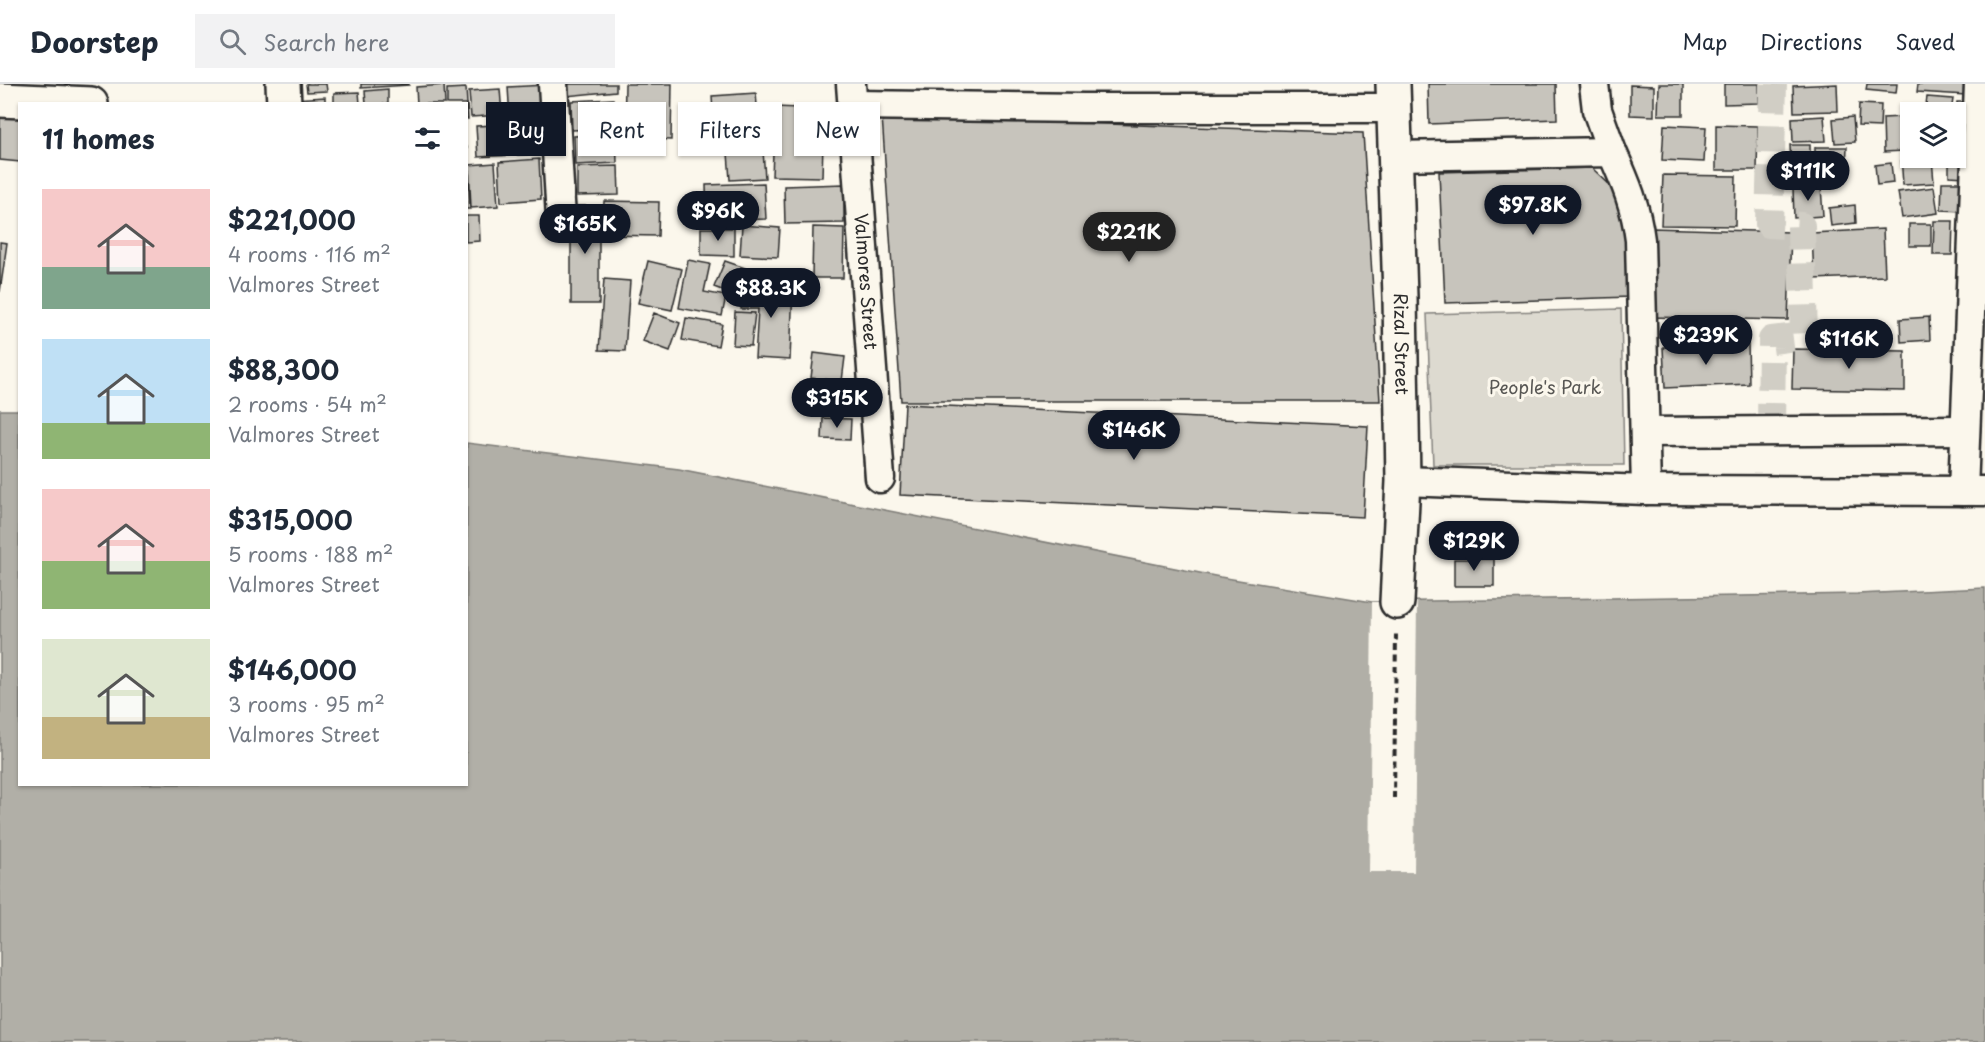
<!DOCTYPE html>
<meta charset="utf-8">
<style>
:root{--surface:#fff;--page:#f2f2f3;--text:#1f2937;--muted:#747a83;--line:#e0e1e3;--accent:#111827}
body{margin:0;font-family:"Playpen Sans",sans-serif;background:var(--page);color:var(--text);height:100vh;display:flex;flex-direction:column;font-size:22px;white-space:nowrap}
*{box-sizing:border-box;margin:0}
p{font-size:20px;color:var(--muted)}
.icon{flex:none;width:33px;height:33px;fill:none;stroke:currentColor;stroke-width:2;stroke-linecap:round;stroke-linejoin:round}
.map{position:relative;flex:1;overflow:hidden}
.details{position:absolute;left:18px;top:18px;width:450px;height:684px;display:flex;flex-direction:column;background:var(--surface);border-radius:0px;box-shadow:0 2px 4px #0004}
.details>*{flex:none}
.top-card{position:absolute;left:486px;top:18px;width:570px;height:54px;display:flex;gap:12px}
.controls{position:absolute;left:1900px;top:18px;display:grid;gap:12px}
.controls a{display:grid;place-items:center;width:66px;height:66px;border-radius:0px;background:var(--surface);box-shadow:0 2px 4px #0004;font-size:30px}
.price{position:absolute;translate:-50% -51px;padding:0 14px;border-radius:21px;background:var(--accent);color:#fff;font-size:20px;line-height:39px;filter:drop-shadow(0 2px 3px #0008)}
.price::after{content:'';position:absolute;left:50%;top:36px;width:18px;height:14px;margin-left:-9px;background:inherit;clip-path:polygon(0 0,100% 0,50% 100%)}
.price.active{background:#222;color:#fff}
ul{padding:0;list-style:none}
li{display:flex;align-items:center;gap:18px;height:150px;padding:0 24px}
li span{display:grid;place-items:center;flex:none;width:168px;height:120px;border-radius:0px;color:#555}
li>.icon{margin-inline-start:auto}
span .icon{width:72px;height:72px;fill:#fffc;stroke-width:1}
li b{font-size:26px}
h2{display:flex;justify-content:space-between;align-items:center;height:72px;padding:0 24px;font-size:26px}
.pill{padding:0 21px;border-radius:0px;background:var(--surface);box-shadow:0 2px 4px #0004;font-size:21px;line-height:54px}
.pill.active{background:var(--accent);color:#fff}
header{display:flex;align-items:center;gap:36px;box-sizing:border-box;height:84px;padding:0 30px;background:var(--surface);border-bottom:2px solid var(--line)}
header strong{font-size:28px}
nav{display:flex;gap:33px;margin-inline-start:auto;font-size:21px}
.search{width:420px;height:54px;background:var(--page);display:flex;align-items:center;gap:15px;box-sizing:border-box;padding:0 21px;border-radius:0px;color:var(--muted);font-size:22px}
.map>svg:first-child{display:block}
</style>
<header>
<strong>Doorstep</strong>
<div class="search"><svg class="icon" aria-label="search" viewBox="0 0 24 24"><circle cx="10" cy="10" r="6"/><path d="M15 15l6 6"/></svg>Search here</div>
<nav><a>Map</a><a>Directions</a><a>Saved</a></nav>
</header>
<div class="map">
<svg width="1985" height="958" viewBox="0 0 1985 958">
<rect width="100%" height="100%" fill="#fbf7ec"/>
<filter id="ink" filterUnits="userSpaceOnUse"><feTurbulence type="fractalNoise" baseFrequency=".0167" numOctaves="2"/><feDisplacementMap in="SourceGraphic" scale="12" xChannelSelector="R" yChannelSelector="G"/><feConvolveMatrix kernelMatrix="1 2 1 2 8 2 1 2 1" color-interpolation-filters="sRGB"/></filter>
<g filter="url(#ink)">
<path fill="#dddad0" stroke="#84827e" stroke-width="1.5" d="M 1621,225 L 1624,381 L 1433,381 L 1427,230 Z"/>
<path fill="#b1afa7" stroke="#7b7a75" stroke-width="1.5" d="M 0,326 L 19,326 L 20,700 L 466,700 L 467,359 L 679,385 L 1220,493 L 1372,518 L 1857,510 L 1985,504 L 1985,958 L 0,958 Z"/>
<path fill="#fbf7ec" d="M 1372,518 L 1417,518 L 1414,788 L 1369,788 Z"/>
<path fill="#c7c4bc" stroke="#2b2b2b" stroke-width="1.5" d="M 306,0 L 326,0 L 327,7 L 307,8 Z
M 361,0 L 409,0 L 409,1 L 361,4 Z
M 564,0 L 616,0 L 616,7 L 566,12 Z
M 625,0 L 672,0 L 671,56 L 624,54 Z
M 1428,0 L 1556,0 L 1557,35 L 1429,40 Z
M 1659,0 L 1683,0 L 1683,31 L 1658,31 Z
M 1724,0 L 1759,0 L 1759,19 L 1724,20 Z
M 1837,0 L 1838,27 L 1794,28 L 1793,2 Z
M 1867,0 L 1897,0 L 1896,9 L 1866,6 Z
M 1918,0 L 1967,0 L 1966,11 L 1917,8 Z
M 444,1 L 445,20 L 417,20 L 416,3 Z
M 546,1 L 548,33 L 510,35 L 508,3 Z
M 1630,1 L 1654,2 L 1654,32 L 1630,31 Z
M 466,4 L 468,35 L 466,35 L 466,20 L 447,20 L 447,5 Z
M 388,5 L 388,20 L 366,20 L 365,7 Z
M 500,5 L 502,31 L 471,33 L 469,7 Z
M 359,8 L 360,20 L 334,20 L 334,9 Z
M 756,9 L 760,59 L 715,63 L 712,12 Z
M 325,13 L 325,20 L 294,20 L 294,15 Z
M 1927,13 L 1953,15 L 1951,28 L 1925,28 Z
M 613,15 L 614,44 L 572,46 L 571,17 Z
M 1957,18 L 1972,18 L 1970,54 L 1956,53 Z
M 1859,20 L 1881,21 L 1880,43 L 1858,42 Z
M 775,23 L 824,25 L 822,93 L 772,92 Z
M 0,25 L 20,27 L 20,78 L 0,76 Z
M 882,32 L 1363,49 L 1380,317 L 901,317 Z
M 1824,32 L 1826,57 L 1793,58 L 1792,34 Z
M 1853,33 L 1855,58 L 1835,59 L 1833,35 Z
M 1902,33 L 1903,67 L 1884,68 L 1883,34 Z
M 535,39 L 536,70 L 478,73 L 476,42 Z
M 1664,41 L 1706,43 L 1704,78 L 1662,76 Z
M 1716,41 L 1758,42 L 1757,86 L 1716,86 Z
M 616,50 L 617,79 L 575,81 L 574,52 Z
M 1790,61 L 1810,61 L 1810,84 L 1791,85 Z
M 467,63 L 470,125 L 466,125 L 466,63 Z
M 1815,63 L 1847,63 L 1846,83 L 1815,83 Z
M 763,67 L 765,94 L 730,96 L 728,69 Z
M 1956,69 L 1966,70 L 1966,93 L 1949,92 L 1949,74 L 1956,74 Z
M 1911,70 L 1911,74 L 1932,74 L 1934,99 L 1903,101 L 1901,71 Z
M 539,75 L 541,115 L 501,118 L 499,78 Z
M 495,79 L 498,122 L 471,124 L 469,81 Z
M 1891,79 L 1893,99 L 1877,101 L 1875,81 Z
M 618,82 L 619,111 L 577,112 L 577,83 Z
M 1592,84 L 1611,102 L 1634,155 L 1630,213 L 1445,219 L 1439,88 Z
M 1663,91 L 1736,92 L 1735,142 L 1661,141 Z
M 1942,98 L 1964,98 L 1964,127 L 1941,126 Z
M 764,99 L 766,135 L 707,137 L 706,101 Z
M 844,100 L 844,139 L 785,140 L 784,102 Z
M 1821,102 L 1823,132 L 1794,134 L 1793,104 Z
M 1934,103 L 1938,129 L 1902,134 L 1898,108 Z
M 604,117 L 659,118 L 658,152 L 603,151 Z
M 1855,121 L 1856,139 L 1831,142 L 1829,124 Z
M 571,122 L 599,122 L 599,220 L 571,220 Z
M 466,132 L 479,132 L 480,157 L 466,158 Z
M 1934,137 L 1953,137 L 1952,171 L 1933,171 Z
M 1909,140 L 1931,140 L 1931,162 L 1909,162 Z
M 742,141 L 780,144 L 778,173 L 740,171 Z
M 813,143 L 844,144 L 843,194 L 812,194 Z
M 701,144 L 734,144 L 734,172 L 701,171 Z
M 1652,144 L 1791,148 L 1788,236 L 1649,233 Z
M 1883,145 L 1885,192 L 1814,195 L 1812,149 Z
M 0,158 L 7,159 L 0,208 Z
M 688,176 L 710,180 L 704,208 L 726,212 L 722,232 L 679,224 Z
M 648,177 L 682,185 L 672,226 L 638,219 Z
M 725,177 L 745,184 L 735,211 L 714,203 Z
M 604,195 L 630,197 L 625,267 L 599,266 Z
M 743,200 L 793,203 L 790,276 L 755,274 L 758,225 L 741,225 Z
M 735,228 L 755,229 L 751,262 L 733,261 Z
M 654,229 L 680,239 L 670,267 L 643,257 Z
M 1929,233 L 1930,256 L 1901,258 L 1900,235 Z
M 686,234 L 722,240 L 718,262 L 682,256 Z
M 1748,260 L 1749,300 L 1665,304 L 1663,263 Z
M 1793,265 L 1905,267 L 1905,307 L 1792,305 Z
M 814,269 L 845,273 L 842,297 L 811,294 Z
M 828,302 L 854,306 L 850,326 L 824,322 Z
M 905,320 L 1368,342 L 1363,433 L 900,411 Z
M 823,334 L 851,335 L 850,356 L 822,355 Z
M 1454,475 L 1494,475 L 1494,502 L 1454,502 Z"/>
<g fill="none" stroke-linecap="round" stroke-linejoin="round">
<path stroke="#d1cec5" stroke-width="28" stroke-dasharray="28 14" stroke-linecap="butt" d="M 1771,347 L 1772,256 L 1804,252 L 1801,142 L 1769,140 L 1773,0"/>
<g stroke="#2b2b2b" stroke-width="33">
<g id="minor">
<path d="M 553,0 L 561,134"/>
<path id="s1" d="M 851,0 L 880,394"/>
<path d="M 1594,0 L 1597,26 L 1612,68"/>
<path d="M 854,21 L 1084,24 L 1393,24"/>
<path d="M 1395,72 L 1612,68 C 1626,99 1636,123 1640,156 L 1646,406"/>
<path d="M 1645,348 L 1965,346"/>
<path d="M 1403,397 L 1646,406 L 1985,407"/>
<path d="M 1963,407 L 1979,0"/>
</g>
</g>
<g stroke="#2b2b2b" stroke-width="38">
<g id="tertiary">
<path d="M 283,0 L 284,20"/>
<path id="s2" d="M 1393,0 L 1400,213 L 1403,397 L 1397,518"/>
<path d="M 0,16 L 91,20"/>
</g>
</g>
<path stroke="#2b2b2b" stroke-width="4" stroke-dasharray="6 4.5" stroke-linecap="butt" d="M 1394,714 L 1396,549"/>
<use href="#minor" stroke="#fbf7ec" stroke-width="28"/>
<use href="#tertiary" stroke="#fbf7ec" stroke-width="33"/>
</g>
</g>
<g text-anchor="middle" stroke-width="6" stroke-linejoin="round" paint-order="stroke">
<g font-size="18" fill="#2b2b2b" stroke="#fbf7ec">
<text dy="6" stroke="none"><textPath href="#s1" startOffset="198">Valmores Street</textPath></text>
<text dy="6" stroke="none"><textPath href="#s2" startOffset="260">Rizal Street</textPath></text>
</g>
<g font-size="18" fill="#585754" stroke="#fbf7ec">
<text x="1545" y="310">People's Park</text>
</g>
</g>
</svg>
<div class="controls">
<a><svg class="icon" aria-label="layers" viewBox="0 0 24 24"><path d="M12 4l9 5-9 5-9-5zM3 14l9 5 9-5"/></svg></a>
</div>
<b class="price" style="left:1808px;top:118px">$111K</b>
<b class="price" style="left:1533px;top:152px">$97.8K</b>
<b class="price" style="left:718px;top:158px">$96K</b>
<b class="price" style="left:585px;top:171px">$165K</b>
<b class="price active" style="left:1129px;top:179px">$221K</b>
<b class="price" style="left:771px;top:235px">$88.3K</b>
<b class="price" style="left:1706px;top:282px">$239K</b>
<b class="price" style="left:1849px;top:286px">$116K</b>
<b class="price" style="left:837px;top:345px">$315K</b>
<b class="price" style="left:1134px;top:377px">$146K</b>
<b class="price" style="left:1474px;top:488px">$129K</b>
<div class="top-card">
<a class="pill active">Buy</a>
<a class="pill">Rent</a>
<a class="pill">Filters</a>
<a class="pill">New</a>
</div>
<section class="details">
<h2>11 homes<svg class="icon" aria-label="filters" viewBox="0 0 24 24"><path d="M4 7h16M4 17h16"/><circle cx="9" cy="7" r="2"/><circle cx="15" cy="17" r="2"/></svg></h2>
<ul>
<li><span style="background:linear-gradient(#f6c9c9 65%,#7fa58c 0)"><svg class="icon" aria-label="home" viewBox="0 0 24 24"><path d="M3 11l9-7 9 7M6 9v11h12V9"/></svg></span><div><b>$221,000</b><p>4 rooms · 116 m²</p><p>Valmores Street</p></div></li>
<li><span style="background:linear-gradient(#bfe0f5 70%,#8fb573 0)"><svg class="icon" aria-label="home" viewBox="0 0 24 24"><path d="M3 11l9-7 9 7M6 9v11h12V9"/></svg></span><div><b>$88,300</b><p>2 rooms · 54 m²</p><p>Valmores Street</p></div></li>
<li><span style="background:linear-gradient(#f6c9c9 60%,#8fb573 0)"><svg class="icon" aria-label="home" viewBox="0 0 24 24"><path d="M3 11l9-7 9 7M6 9v11h12V9"/></svg></span><div><b>$315,000</b><p>5 rooms · 188 m²</p><p>Valmores Street</p></div></li>
<li><span style="background:linear-gradient(#dfe7d0 65%,#c2b280 0)"><svg class="icon" aria-label="home" viewBox="0 0 24 24"><path d="M3 11l9-7 9 7M6 9v11h12V9"/></svg></span><div><b>$146,000</b><p>3 rooms · 95 m²</p><p>Valmores Street</p></div></li>
</ul>
</section>
</div>
